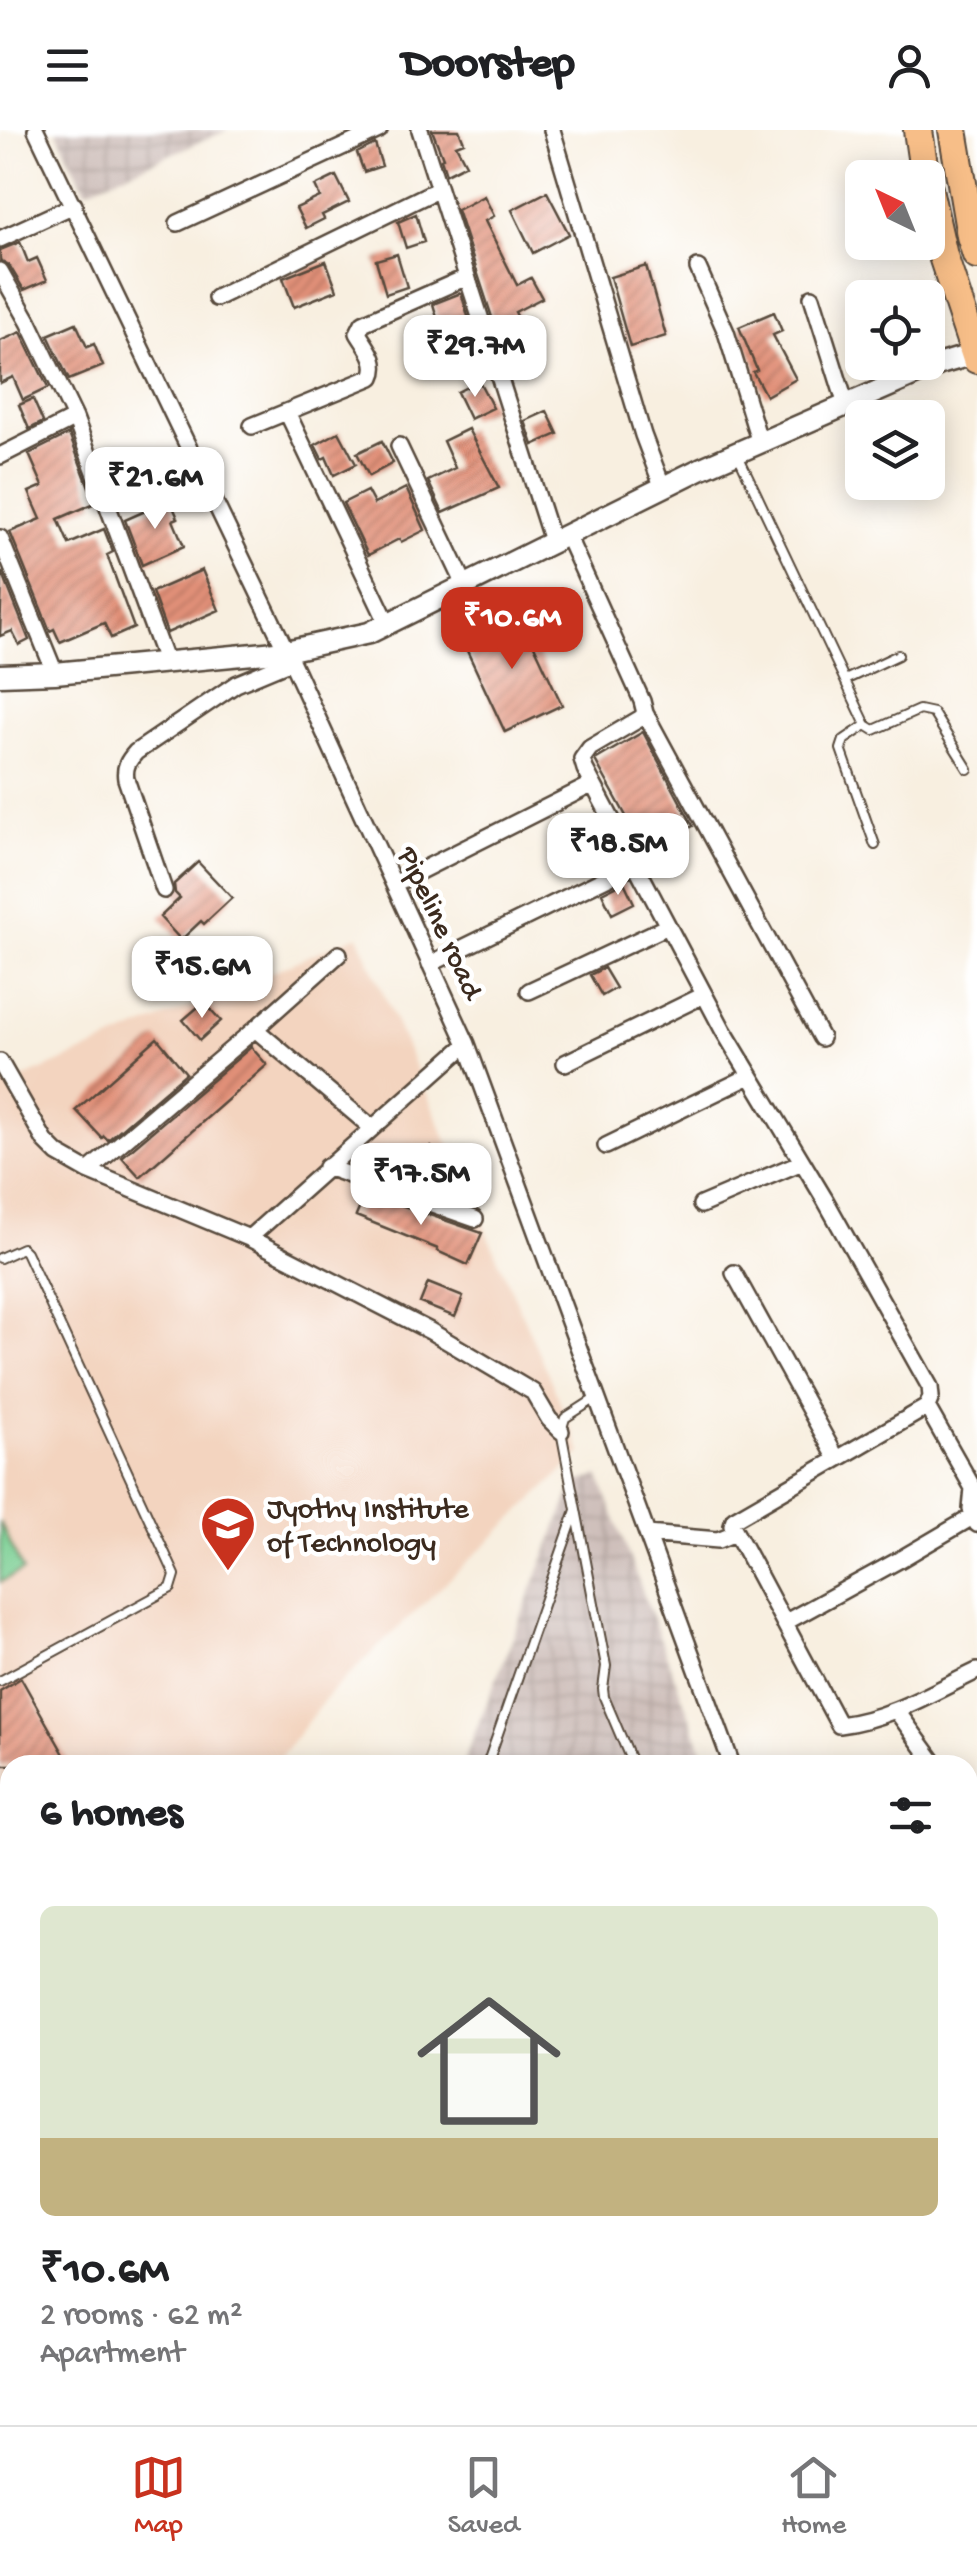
<!DOCTYPE html>
<meta charset="utf-8">
<style>
:root{--surface:#fff;--page:#f2f2f2;--text:#202124;--muted:#757577;--line:#e0e0e0;--accent:#c8321e}
body{margin:0;font-family:"Gochi Hand",sans-serif;background:var(--page);color:var(--text);height:100vh;display:flex;flex-direction:column;font-size:38px;white-space:nowrap}
*{box-sizing:border-box;margin:0}
p{font-size:32px;color:var(--muted)}
.icon{flex:none;width:55px;height:55px;fill:none;stroke:currentColor;stroke-width:2;stroke-linecap:round;stroke-linejoin:round}
.map{position:relative;flex:1;overflow:hidden}
.details{position:absolute;left:0px;top:1625px;width:978px;height:670px;display:flex;flex-direction:column;background:var(--surface);border-radius:30px 30px 0 0;box-shadow:0 5px 25px #0003}
.details>*{flex:none}
.needle{width:65px;rotate:317deg}
.tools{position:absolute;left:845px;top:30px;display:grid;gap:20px}
.tools a{display:grid;place-items:center;width:100px;height:100px;border-radius:15px;background:var(--surface);box-shadow:0 5px 25px #0003;font-size:50px}
.price{position:absolute;translate:-50% -85px;padding:0 22px;border-radius:20px;background:#fff;color:#222;font-size:32px;line-height:65px;filter:drop-shadow(0 2px 5px #0008)}
.price::after{content:'';position:absolute;left:50%;top:60px;width:30px;height:22px;margin-left:-15px;background:inherit;clip-path:polygon(0 0,100% 0,50% 100%)}
.price.on{background:var(--accent);color:#fff}
ul{padding:0;list-style:none}
li{display:grid;align-content:center;gap:20px;height:530px;padding:0 40px}
li span{display:grid;place-items:center;height:310px;border-radius:15px;color:#555}
li>.icon{margin-inline-start:auto}
span .icon{width:180px;height:180px;fill:#fffc;stroke-width:1}
li b{font-size:42px}
h2{display:flex;justify-content:space-between;align-items:center;height:120px;padding:0 40px;font-size:42px}
header{display:flex;justify-content:space-between;align-items:center;height:130px;padding:0 40px;background:var(--surface);font-size:45px;font-weight:700}
.menu{display:flex;justify-content:space-around;align-items:center;height:140px;border-top:2px solid var(--line);background:var(--surface);font-size:28px;color:var(--muted)}
.menu a{display:grid;justify-items:center;gap:5px}
.menu .on{color:var(--accent)}
.map>svg:first-child{display:block}
</style>
<header><svg class="icon" aria-label="menu" viewBox="0 0 24 24"><path d="M4 6h16M4 12h16M4 18h16"/></svg>Doorstep<svg class="icon" aria-label="person" viewBox="0 0 24 24"><circle cx="12" cy="8" r="4"/><path d="M4 21q1-7 8-7t8 7"/></svg></header>
<div class="map">
<svg width="977" height="2295" viewBox="0 0 977 2295">
<defs>
<pattern id="industrial-grid" width="8" height="8" patternUnits="userSpaceOnUse" patternTransform="scale(2.5)"><rect width="8" height="8" fill="#cfc0bb"/><path d="M0 4h8M4 0v8" fill="none" stroke="#b3a5a0"/></pattern>
<pattern id="building-hatch" width="6" height="6" patternUnits="userSpaceOnUse" patternTransform="scale(2.5)"><rect width="6" height="6" fill="#e19078"/><path d="M-1 1l2-2M0 6l6-6M5 7l2-2" fill="none" stroke="#b87662"/></pattern>
</defs>
<rect width="100%" height="100%" fill="#fff"/>
<filter id="ink" filterUnits="userSpaceOnUse"><feTurbulence type="fractalNoise" baseFrequency=".01" numOctaves="2"/><feDisplacementMap in="SourceGraphic" scale="20" xChannelSelector="R" yChannelSelector="G"/><feConvolveMatrix kernelMatrix="1 2 1 2 8 2 1 2 1" color-interpolation-filters="sRGB"/></filter>
<filter id="wash" filterUnits="userSpaceOnUse"><feTurbulence type="fractalNoise" baseFrequency=".0048" numOctaves="4" result="noise"/><feDisplacementMap in="SourceGraphic" scale="40" xChannelSelector="R" yChannelSelector="G"/><feGaussianBlur stdDeviation="2.25" result="paint"/><feColorMatrix in="noise" values="0 0 0 0 0 0 0 0 0 0 0 0 0 0 0 0 0 1.4 0 .05"/><feComposite in="paint" operator="in"/></filter>
<g filter="url(#wash)">
<rect width="100%" height="100%" fill="#f8efe0"/>
<path fill="#f3d4bf" d="M 358,805 L 582,1323 L 329,1564 L 274,1635 L 10,1635 L 10,1906 L 0,1887 L 0,928 L 14,952 Z"/>
<path fill="url(#industrial-grid)" d="M 56,0 L 228,0 L 86,60 Z
M 599,1346 L 708,1635 L 462,1635 L 574,1354 Z
M 320,2285 L 950,2285 L 953,2295 L 327,2295 Z"/>
<path fill="#79ce92" stroke="#5a7c58" stroke-width="2.5" d="M 0,1392 L 23,1441 L 0,1452 Z"/>
<g id="blocks">
<path fill="url(#building-hatch)" d="M 432,0 L 459,0 L 464,12 L 456,15 L 466,34 L 446,44 L 441,29 L 443,28 Z
M 375,14 L 382,36 L 364,42 L 357,23 Z
M 336,46 L 349,72 L 322,85 L 324,89 L 306,98 L 296,78 L 320,67 L 315,56 Z
M 547,62 L 569,104 L 533,123 L 512,80 Z
M 484,66 L 494,86 L 485,91 L 517,155 L 531,148 L 542,168 L 515,182 L 527,205 L 502,218 L 457,80 Z
M 416,84 L 424,112 L 406,118 L 398,92 Z
M 20,112 L 28,132 L 37,128 L 47,150 L 24,160 L 9,135 L 0,130 L 0,120 Z
M 397,124 L 407,157 L 386,164 L 376,130 Z
M 326,131 L 337,160 L 294,177 L 283,148 Z
M 646,136 L 666,206 L 630,217 L 610,147 Z
M 461,163 L 473,203 L 444,211 L 433,174 Z
M 774,182 L 782,201 L 773,205 L 796,249 L 766,266 L 753,242 L 757,240 L 739,197 Z
M 76,193 L 87,217 L 94,214 L 103,236 L 69,250 L 48,205 Z
M 21,202 L 48,258 L 23,270 L 13,247 L 0,253 L 0,211 Z
M 479,251 L 493,278 L 470,289 L 457,262 Z
M 33,269 L 43,292 L 29,299 L 19,275 Z
M 547,281 L 558,304 L 533,315 L 525,291 Z
M 468,299 L 499,358 L 443,383 L 428,351 L 455,338 L 443,311 Z
M 339,302 L 356,334 L 334,345 L 326,327 L 322,329 L 315,315 Z
M 69,304 L 95,373 L 58,389 L 69,414 L 104,399 L 113,422 L 107,425 L 134,498 L 111,508 L 104,493 L 60,512 L 54,499 L 50,501 L 10,402 L 41,389 L 29,362 L 43,356 L 29,324 Z
M 382,311 L 393,333 L 369,346 L 357,323 Z
M 139,327 L 149,350 L 115,364 L 107,341 Z
M 406,358 L 425,400 L 401,412 L 399,409 L 368,425 L 343,373 L 367,361 L 374,374 Z
M 170,370 L 178,388 L 173,390 L 184,416 L 142,435 L 125,390 Z
M 202,440 L 219,480 L 167,503 L 152,462 Z
M 2,442 L 29,510 L 19,515 L 12,501 L 0,506 Z
M 519,483 L 562,575 L 505,602 L 462,510 Z
M 643,602 L 693,696 L 646,722 L 595,630 Z
M 198,732 L 232,768 L 204,794 L 201,791 L 181,810 L 160,787 L 180,768 L 175,763 L 174,754 Z
M 624,752 L 634,773 L 612,784 L 602,763 Z
M 604,838 L 616,858 L 602,866 L 590,845 Z
M 204,872 L 221,891 L 200,910 L 183,890 Z
M 157,908 L 186,943 L 108,1010 L 104,1006 L 102,1008 L 76,980 Z
M 251,917 L 267,935 L 140,1047 L 122,1027 Z
M 431,1017 L 450,1041 L 434,1054 L 415,1030 Z
M 366,1063 L 482,1103 L 468,1135 L 437,1121 L 438,1119 L 356,1086 Z
M 428,1153 L 463,1167 L 455,1187 L 420,1173 Z
M 21,1548 L 70,1635 L 0,1635 L 0,1561 Z"/>
</g>
</g>
<g filter="url(#ink)">
<use href="#blocks" fill-opacity="0" stroke="#57483b" stroke-width="2.5"/>
<g fill="none" stroke-linecap="round" stroke-linejoin="round">
<g stroke="#57483b" stroke-width="12">
<path id="service" d="M 737,323 L 866,595 L 874,600 L 919,580 L 933,583 L 968,639
M 845,550 L 898,525
M 866,595 L 844,610 L 841,619 L 875,715
M 0,1128 L 22,1118 L 26,1122 L 175,1445 L 171,1458 L 0,1551
M 596,1268 L 565,1288 L 561,1301 L 606,1536 L 603,1559 L 604,1567 L 633,1635
M 487,1635 L 576,1380
M 797,2285 L 804,2295"/>
</g>
<g stroke="#57483b" stroke-width="20">
<path id="minor" d="M 36,0 L 296,541 L 467,914 L 732,1635
M 420,0 L 552,411
M 552,0 L 643,305 L 663,358
M 178,93 L 379,0
M 0,109 L 74,75
M 698,138 L 726,202 L 760,313
M 0,141 L 29,192 L 75,288 L 166,533
M 812,167 L 846,275
M 216,168 L 439,59
M 287,282 L 388,494
M 252,296 L 372,247 C 380,231 366,217 358,203 L 363,193 L 467,147
M 399,316 L 465,455
M 0,326 L 75,288
M 567,405 L 642,571 L 645,583 L 641,588 L 590,618 L 582,629 L 585,639 L 723,900 L 824,1068 L 930,1257 L 931,1267 L 927,1277 L 734,1389 L 732,1395 L 839,1595 C 889,1589 933,1562 977,1541
M 0,408 L 55,543
M 645,583 L 821,908
M 394,754 L 593,654
M 164,760 L 126,649 C 124,637 128,631 136,622 L 236,554 L 291,531
M 430,834 L 635,734
M 529,861 L 668,796
M 255,899 L 371,997
M 0,932 L 45,1011 L 58,1024 L 88,1041 L 249,1108 L 430,1201 L 533,1262 L 549,1289 L 561,1301
M 565,933 L 704,865
M 606,1016 L 750,946
M 326,1037 L 475,1089
M 88,1041 L 255,899 L 339,824
M 701,1075 L 802,1032
M 249,1108 L 467,914
M 734,1143 L 837,1329
M 927,1277 L 973,1358 L 971,1379 L 977,1394
M 647,1404 L 718,1410 L 735,1403
M 784,1493 L 899,1430 L 974,1386
M 896,1580 L 936,1635
M 968,1679 L 977,1692
M 0,1982 L 10,1973
M 968,2181 L 977,2176
M 963,2285 L 966,2295"/>
</g>
<g stroke="#57483b" stroke-width="25">
<path id="tertiary" d="M 0,545 L 55,543 L 286,521 L 369,503 L 702,338 L 940,234 L 974,224"/>
</g>
<g stroke="#57483b" stroke-width="32">
<path id="trunk" d="M 918,0 L 925,48
M 953,0 L 971,106 L 977,125
M 928,59 L 943,126 L 977,229"/>
</g>
<use href="#service" stroke="#fff" stroke-width="8"/>
<use href="#minor" stroke="#fff" stroke-width="15"/>
<use href="#tertiary" stroke="#fff" stroke-width="20"/>
<use href="#trunk" stroke="#f7be88" stroke-width="28"/>
</g>
</g>
<defs>
<g id="university-pin" transform="scale(2.875)"><path d="M0 17L-7.5 6A9.5 9.5 0 1 1 7.5 6Z" fill="#c8321e" stroke="#fff"/><path d="M0-5L7-2L0 1L-7-2ZM-4 1L0 2.5L4 1V4Q0 6-4 4Z" fill="#fff"/></g>
</defs>
<g fill-rule="evenodd">
<use href="#university-pin" x="228" y="1394"/>
</g>
<g text-anchor="middle" stroke-width="9" stroke-linejoin="round" paint-order="stroke">
<g font-size="30" fill="#3b2a1e" stroke="#fff">
<text transform="translate(442 792) rotate(65)" y="10">Pipeline road</text>
</g>
<g font-size="30" fill="#3b2a1e" stroke="#fff" text-anchor="start">
<text x="267" y="1387">Jyothy Institute<tspan x="267" dy="34">of Technology</tspan></text>
</g>
</g>
</svg>
<div class="tools">
<a><svg class="needle" viewBox="-14 -14 28 28"><path d="M0-13l5 13h-10z" fill="#e53935"/><path d="M0 13l5-13h-10z" fill="#757577"/></svg></a>
<a><svg class="icon" aria-label="locate" viewBox="0 0 24 24"><circle cx="12" cy="12" r="6"/><path d="M12 2v4M12 18v4M2 12h4M18 12h4"/></svg></a>
<a><svg class="icon" aria-label="layers" viewBox="0 0 24 24"><path d="M12 4l9 5-9 5-9-5zM3 14l9 5 9-5"/></svg></a>
</div>
<b class="price" style="left:475px;top:270px">₹29.7M</b>
<b class="price" style="left:155px;top:402px">₹21.6M</b>
<b class="price on" style="left:512px;top:542px">₹10.6M</b>
<b class="price" style="left:618px;top:768px">₹18.5M</b>
<b class="price" style="left:202px;top:891px">₹15.6M</b>
<b class="price" style="left:421px;top:1098px">₹17.5M</b>
<section class="details">
<h2>6 homes<svg class="icon" aria-label="filters" viewBox="0 0 24 24"><path d="M4 7h16M4 17h16"/><circle cx="9" cy="7" r="2"/><circle cx="15" cy="17" r="2"/></svg></h2>
<ul>
<li><span style="background:linear-gradient(#dfe7d0 75%,#c2b280 0)"><svg class="icon" aria-label="home" viewBox="0 0 24 24"><path d="M3 11l9-7 9 7M6 9v11h12V9"/></svg></span><div><b>₹10.6M</b><p>2 rooms · 62 m²</p><p>Apartment</p></div></li>
</ul>
</section>
</div>
<nav class="menu">
<a class="on"><svg class="icon" aria-label="map" viewBox="0 0 24 24"><path d="M3 6l6-2 6 2 6-2v14l-6 2-6-2-6 2zM9 4v14M15 6v14"/></svg>Map</a>
<a><svg class="icon" aria-label="saved" viewBox="0 0 24 24"><path d="M7 4h10v16l-5-4-5 4z"/></svg>Saved</a>
<a><svg class="icon" aria-label="home" viewBox="0 0 24 24"><path d="M3 11l9-7 9 7M6 9v11h12V9"/></svg>Home</a>
</nav>
